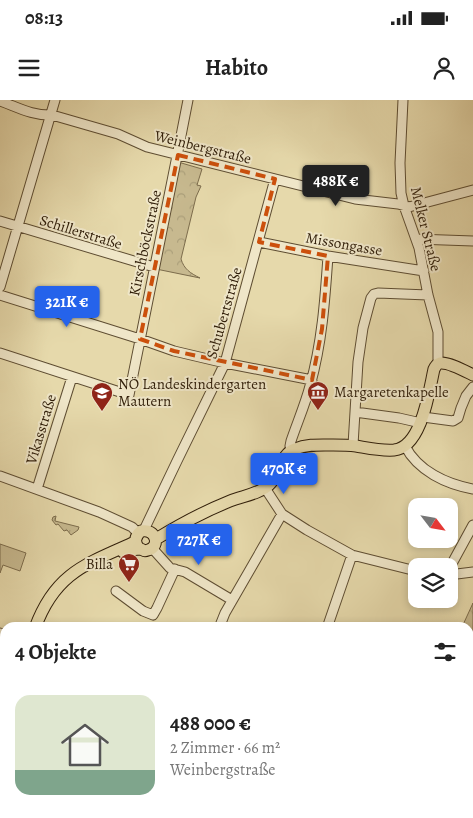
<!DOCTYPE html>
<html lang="de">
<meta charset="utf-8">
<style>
:root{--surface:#fff;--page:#f2f2f2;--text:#222;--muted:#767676;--accent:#2563eb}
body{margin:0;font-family:Alegreya,serif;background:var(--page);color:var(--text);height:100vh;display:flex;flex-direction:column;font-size:19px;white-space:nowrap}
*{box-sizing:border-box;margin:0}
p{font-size:16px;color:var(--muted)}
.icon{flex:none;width:28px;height:28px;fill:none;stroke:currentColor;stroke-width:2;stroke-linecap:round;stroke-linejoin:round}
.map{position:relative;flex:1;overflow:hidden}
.side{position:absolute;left:0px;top:522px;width:474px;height:196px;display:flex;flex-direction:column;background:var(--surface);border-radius:15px 15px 0 0;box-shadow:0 2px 8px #0003}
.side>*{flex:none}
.needle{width:32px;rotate:121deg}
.tools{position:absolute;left:408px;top:398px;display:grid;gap:10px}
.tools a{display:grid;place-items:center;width:50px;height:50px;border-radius:10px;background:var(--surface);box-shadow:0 2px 8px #0003;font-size:25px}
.price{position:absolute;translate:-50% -42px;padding:0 11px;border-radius:5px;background:var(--accent);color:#fff;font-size:16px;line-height:32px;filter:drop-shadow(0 1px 2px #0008)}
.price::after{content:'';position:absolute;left:50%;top:30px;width:15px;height:11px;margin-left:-8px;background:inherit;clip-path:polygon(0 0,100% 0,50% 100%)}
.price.selected{background:#222;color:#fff}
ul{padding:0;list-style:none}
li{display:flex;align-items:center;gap:15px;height:125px;padding:0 15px}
li span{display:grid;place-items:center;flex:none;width:140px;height:100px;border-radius:15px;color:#555}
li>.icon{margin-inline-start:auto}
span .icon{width:60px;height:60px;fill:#fffc;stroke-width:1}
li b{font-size:21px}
h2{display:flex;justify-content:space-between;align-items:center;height:60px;padding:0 15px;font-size:21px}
.status{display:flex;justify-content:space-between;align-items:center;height:35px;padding:0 25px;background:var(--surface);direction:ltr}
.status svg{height:14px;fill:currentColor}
header{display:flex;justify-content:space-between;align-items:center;height:65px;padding:0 15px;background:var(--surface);font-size:22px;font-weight:700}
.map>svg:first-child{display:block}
</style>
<div class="status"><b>08:13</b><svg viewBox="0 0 49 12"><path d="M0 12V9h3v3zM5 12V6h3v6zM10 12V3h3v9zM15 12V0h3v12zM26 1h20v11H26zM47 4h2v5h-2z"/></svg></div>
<header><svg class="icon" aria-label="menu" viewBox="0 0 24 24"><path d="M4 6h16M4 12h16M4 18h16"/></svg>Habito<svg class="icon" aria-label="person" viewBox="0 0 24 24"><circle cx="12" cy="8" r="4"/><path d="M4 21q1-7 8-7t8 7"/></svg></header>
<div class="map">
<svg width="473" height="718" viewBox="0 0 473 718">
<defs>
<pattern id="grass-tufts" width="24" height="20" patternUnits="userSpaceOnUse" patternTransform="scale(1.25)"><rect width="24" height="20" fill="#c7b98f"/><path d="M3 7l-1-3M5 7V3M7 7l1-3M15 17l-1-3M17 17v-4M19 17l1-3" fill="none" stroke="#ab9f7a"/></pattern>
<pattern id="park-crowns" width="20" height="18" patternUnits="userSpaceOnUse" patternTransform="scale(1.25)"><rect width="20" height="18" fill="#c7b98f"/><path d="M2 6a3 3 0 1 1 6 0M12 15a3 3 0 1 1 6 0" fill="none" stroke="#ab9f7a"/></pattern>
</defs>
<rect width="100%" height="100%" fill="#e6d9ab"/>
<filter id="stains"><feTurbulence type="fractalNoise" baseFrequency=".004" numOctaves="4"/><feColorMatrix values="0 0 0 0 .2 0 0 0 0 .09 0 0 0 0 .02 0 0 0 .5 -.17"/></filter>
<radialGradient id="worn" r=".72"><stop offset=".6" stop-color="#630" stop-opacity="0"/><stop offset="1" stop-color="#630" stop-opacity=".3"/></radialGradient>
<path fill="url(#grass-tufts)" stroke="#7c6c4c" d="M 56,416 L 55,421 L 79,427 L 78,430 L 71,435 L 67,430 L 64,431 L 58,424 L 56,425 L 52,420 L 53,417 Z
M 268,714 L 346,714 L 359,718 L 266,718 Z"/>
<path fill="url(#park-crowns)" stroke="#7c6c4c" d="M 178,62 L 202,69 L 197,85 L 201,86 L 196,97 L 181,159 C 184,169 190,173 200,178 L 156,169 Z
M 473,503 L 473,554 L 469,552 L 469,528 L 462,527 Z"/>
<path fill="#c7b98f" stroke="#7c6c4c" d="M 0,444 L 26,453 L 20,471 L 3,465 L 0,473 Z"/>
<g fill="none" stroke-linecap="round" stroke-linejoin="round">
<g stroke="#5e4d32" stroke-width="11">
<path id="minor" d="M 403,0 L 400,63 L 401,93 L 404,106 L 419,148 L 428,195 L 438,232 L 438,259 L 439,264
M 0,1 C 17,7 33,16 52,15 L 118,34 L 147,47 L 355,99 L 398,104 L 409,107 L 473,90
M 0,121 L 154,167
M 416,139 L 473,141
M 259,142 L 328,156 L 424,171
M 0,187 L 55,0
M 0,195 L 140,239 L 174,251 L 225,263 L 312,280
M 0,253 L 129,295 L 178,51 L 188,0
M 355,312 L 399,318 L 421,323
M 423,317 L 453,321 L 458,318 L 461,308 L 466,296 L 473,287
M 353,345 L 358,262 L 363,228 L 371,198 L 374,194 L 378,193 L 428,195
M 405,346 C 418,371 446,384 473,389
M 292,350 L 290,346 L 291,341 C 297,323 305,305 310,286 C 322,243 325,200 328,156
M 0,376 L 99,412 L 132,427 L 138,433
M 265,388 L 282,414 L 307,430 L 352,455 L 416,471
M 37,389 L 72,277
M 144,430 L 177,361 L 225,263 L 275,79
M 152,448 L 170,468 L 185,472 L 232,500
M 449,469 L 473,425
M 449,475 L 473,472
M 116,491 L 143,511 L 153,515 L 157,508 L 175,469
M 219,528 L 225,513 L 282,414
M 327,528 L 352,455
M 0,533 L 5,535
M 469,615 L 473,617
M 469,710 L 473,704
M 230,718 L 230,714"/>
</g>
<g stroke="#301e09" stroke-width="13">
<path id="major" d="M 156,439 C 179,425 205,411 230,401 C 242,396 259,394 269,385 C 280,375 280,354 295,349 C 307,344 320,345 333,345 C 341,345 348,345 356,346 C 368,348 381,351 394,350 C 422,347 429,291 434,269 C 436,266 436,264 440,263 C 449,262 465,271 473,275
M 123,452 C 128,451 135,449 140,449 C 145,450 143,452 148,450 C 161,447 156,428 141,431 C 134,437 134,444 140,449
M 35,528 C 55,473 86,464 135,442
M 0,598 L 5,591"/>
</g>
<use href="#minor" stroke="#efe6c8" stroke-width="9"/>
<use href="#major" stroke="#e6d9ab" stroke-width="11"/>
</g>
<path fill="none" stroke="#cc500c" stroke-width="4" stroke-dasharray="10 6" stroke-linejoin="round" d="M 178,55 L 275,79 L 259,142 L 328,156 L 322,229 L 312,280 L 174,251 L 140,239 Z"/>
<defs>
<g id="museum-pin" transform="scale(1.125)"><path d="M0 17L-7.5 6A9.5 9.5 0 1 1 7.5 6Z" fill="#8f2418" stroke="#efe6c8"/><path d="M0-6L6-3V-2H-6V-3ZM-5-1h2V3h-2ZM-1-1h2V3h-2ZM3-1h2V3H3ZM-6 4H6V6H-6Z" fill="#fff"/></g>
<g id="school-pin" transform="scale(1.125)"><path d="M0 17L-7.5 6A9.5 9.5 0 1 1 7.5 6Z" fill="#8f2418" stroke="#efe6c8"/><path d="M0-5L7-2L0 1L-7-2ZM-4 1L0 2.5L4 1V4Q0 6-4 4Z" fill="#fff"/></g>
<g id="supermarket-pin" transform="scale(1.125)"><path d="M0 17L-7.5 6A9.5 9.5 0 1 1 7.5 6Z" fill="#8f2418" stroke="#efe6c8"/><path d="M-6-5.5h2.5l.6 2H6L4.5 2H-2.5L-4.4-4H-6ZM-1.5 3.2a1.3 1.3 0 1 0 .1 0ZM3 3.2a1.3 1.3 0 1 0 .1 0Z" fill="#fff"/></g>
</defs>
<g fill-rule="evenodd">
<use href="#museum-pin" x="318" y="292"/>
<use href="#school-pin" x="102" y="293"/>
<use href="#supermarket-pin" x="129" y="464"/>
</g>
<g text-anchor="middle" stroke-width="4" stroke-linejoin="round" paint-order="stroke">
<g font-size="15" fill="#301e09" stroke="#efe6c8">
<text transform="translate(203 47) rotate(14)" y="5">Weinbergstraße</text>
<text transform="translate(426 129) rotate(76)" y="5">Melker Straße</text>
<text transform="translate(81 132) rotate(17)" y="5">Schillerstraße</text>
<text transform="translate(145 143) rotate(-78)" y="5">Kirschböckstraße</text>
<text transform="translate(344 144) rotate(10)" y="5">Missongasse</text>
<text transform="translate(224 213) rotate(-74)" y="5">Schubertstraße</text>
<text transform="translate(41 329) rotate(-73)" y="5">Vikasstraße</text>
</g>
<g font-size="15" fill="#301e09" stroke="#efe6c8" text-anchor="start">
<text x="118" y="289">NÖ Landeskindergarten<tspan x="118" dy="17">Mautern</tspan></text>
<text x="334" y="297">Margaretenkapelle</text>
<text x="113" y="469" text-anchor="end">Billa</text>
</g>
</g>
<rect width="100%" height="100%" filter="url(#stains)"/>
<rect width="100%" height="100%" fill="url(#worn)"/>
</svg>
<div class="tools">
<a><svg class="needle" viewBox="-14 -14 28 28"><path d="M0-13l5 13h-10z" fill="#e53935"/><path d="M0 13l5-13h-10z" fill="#767676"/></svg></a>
<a><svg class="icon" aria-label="layers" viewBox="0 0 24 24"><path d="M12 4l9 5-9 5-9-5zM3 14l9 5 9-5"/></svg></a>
</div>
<b class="price selected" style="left:336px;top:107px">488K €</b>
<b class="price" style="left:67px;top:228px">321K €</b>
<b class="price" style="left:284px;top:395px">470K €</b>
<b class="price" style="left:199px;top:466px">727K €</b>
<section class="side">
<h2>4 Objekte<svg class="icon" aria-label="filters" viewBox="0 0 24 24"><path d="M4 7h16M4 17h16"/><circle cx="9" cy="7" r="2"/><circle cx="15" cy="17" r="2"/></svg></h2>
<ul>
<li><span style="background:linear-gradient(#dfe7d0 75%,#7fa58c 0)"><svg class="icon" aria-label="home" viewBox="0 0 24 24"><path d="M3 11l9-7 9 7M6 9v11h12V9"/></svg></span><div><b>488 000 €</b><p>2 Zimmer · 66 m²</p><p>Weinbergstraße</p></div></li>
</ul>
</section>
</div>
